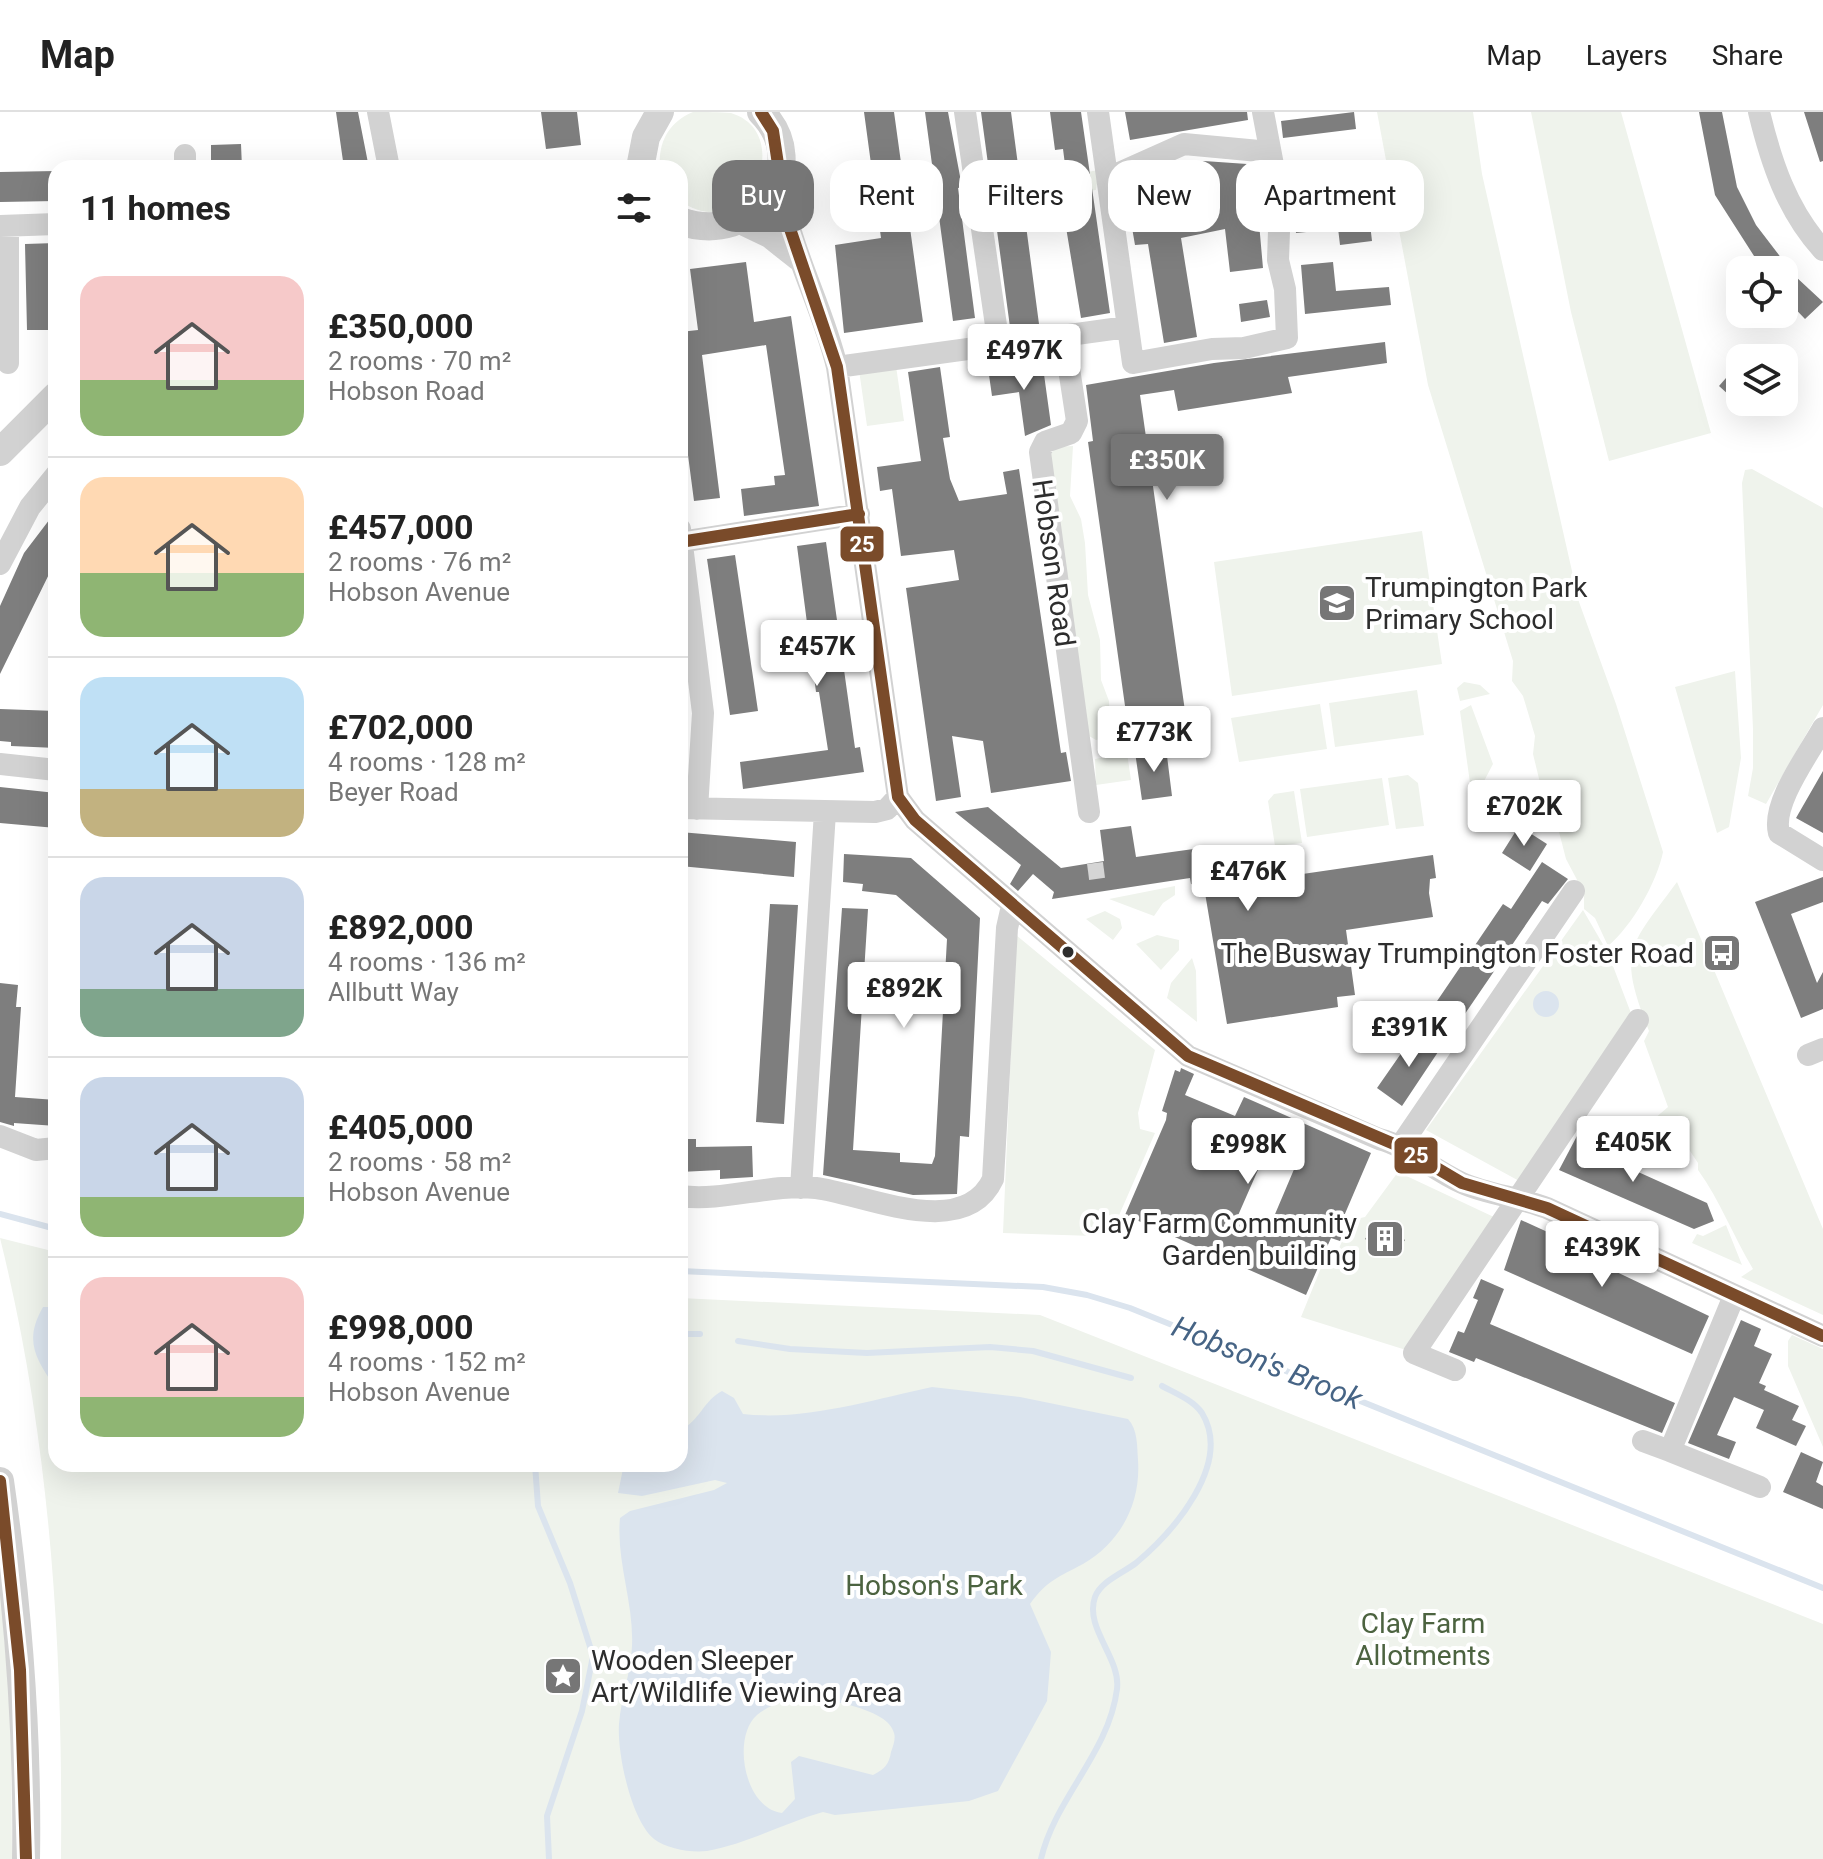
<!DOCTYPE html>
<meta charset="utf-8">
<style>
:root{--surface:#fff;--page:#f2f2f2;--text:#222;--muted:#767676;--line:#e0e0e0;--accent:#767676}
body{margin:0;font-family:Roboto,sans-serif;background:var(--page);color:var(--text);height:100vh;display:flex;flex-direction:column;font-size:30px;white-space:nowrap}
*{box-sizing:border-box;margin:0}
p{font-size:26px;color:var(--muted)}
.icon{flex:none;width:44px;height:44px;fill:none;stroke:currentColor;stroke-width:2;stroke-linecap:round;stroke-linejoin:round}
.map{position:relative;flex:1;overflow:hidden}
.details{position:absolute;left:48px;top:48px;width:640px;height:1312px;display:flex;flex-direction:column;background:var(--surface);border-radius:24px;box-shadow:0 8px 32px #0002}
.details>*{flex:none}
.guide{position:absolute;left:712px;top:48px;width:760px;height:72px;display:flex;gap:16px}
.tools{position:absolute;left:1726px;top:144px;display:grid;gap:16px}
.tools a{display:grid;place-items:center;width:72px;height:72px;border-radius:16px;background:var(--surface);box-shadow:0 8px 32px #0002;font-size:40px}
.price{position:absolute;translate:-50% -68px;padding:0 18px;border-radius:8px;background:#fff;color:#222;font-size:26px;line-height:52px;filter:drop-shadow(0 2px 4px #0008)}
.price::after{content:'';position:absolute;left:50%;top:48px;width:24px;height:18px;margin-left:-12px;background:inherit;clip-path:polygon(0 0,100% 0,50% 100%)}
.price.active{background:var(--accent);color:#fff}
ul{padding:0;list-style:none}
li{display:flex;align-items:center;gap:24px;height:200px;padding:0 32px}
li+li{border-top:2px solid var(--line)}
li span{display:grid;place-items:center;flex:none;width:224px;height:160px;border-radius:24px;color:#555}
li>.icon{margin-inline-start:auto}
span .icon{width:96px;height:96px;fill:#fffc;stroke-width:1}
li b{font-size:34px}
h2{display:flex;justify-content:space-between;align-items:center;height:96px;padding:0 32px;font-size:34px}
.pill{padding:0 28px;border-radius:24px;background:var(--surface);box-shadow:0 8px 32px #0002;font-size:28px;line-height:72px}
.pill.active{background:var(--accent);color:#fff}
header{display:flex;align-items:center;gap:48px;box-sizing:border-box;height:112px;padding:0 40px;background:var(--surface);border-bottom:2px solid var(--line)}
header strong{font-size:38px}
nav{display:flex;gap:44px;margin-inline-start:auto;font-size:28px}
.map>svg:first-child{display:block}
</style>
<header>
<strong>Map</strong>
<nav><a>Map</a><a>Layers</a><a>Share</a></nav>
</header>
<div class="map">
<svg width="1823" height="1747" viewBox="0 0 1823 1747">
<rect width="100%" height="100%" fill="#fff"/>
<path fill="#eff3ec" d="M 693,0 C 705,0 720,0 731,1 C 797,21 749,136 680,89 L 680,56 L 660,56 C 658,30 669,10 693,0 Z
M 1377,0 L 1473,0 L 1482,62 L 1579,490 L 1616,592 L 1663,740 C 1657,770 1632,814 1608,834 L 1595,806 L 1584,797 L 1584,781 L 1566,747 L 1550,685 L 1542,679 L 1533,642 L 1535,624 L 1523,584 L 1512,569 L 1513,549 L 1428,273 Z
M 1531,0 L 1621,0 L 1711,321 L 1609,349 L 1571,200 Z
M 1099,58 L 1096,78 L 987,94 L 984,77 Z
M 896,254 L 904,309 L 867,314 L 859,258 Z
M 1073,334 L 1070,384 L 1081,407 L 1085,431 L 1088,483 L 1100,528 L 1101,568 L 1109,589 L 1110,625 L 1096,628 L 1089,624 L 1048,348 L 1055,335 Z
M 1752,357 L 1823,396 L 1823,593 L 1766,692 L 1748,684 L 1753,656 L 1753,617 L 1742,371 L 1745,358 Z
M 1422,419 L 1442,552 L 1232,584 L 1214,450 Z
M 1735,559 L 1741,646 L 1729,715 L 1717,721 L 1675,575 Z
M 1464,570 L 1480,573 L 1490,582 L 1460,589 L 1457,576 Z
M 1417,578 L 1424,623 L 1335,635 L 1329,591 Z
M 1320,592 L 1327,637 L 1239,650 L 1231,606 Z
M 1471,593 L 1493,652 L 1482,673 L 1476,676 L 1470,671 L 1460,599 Z
M 1127,641 L 1131,668 L 1096,673 L 1095,647 Z
M 1408,663 L 1418,671 L 1424,714 L 1396,717 L 1388,666 Z
M 1382,666 L 1389,713 L 1307,725 L 1300,677 Z
M 1294,679 L 1302,731 L 1275,734 L 1268,689 L 1274,682 Z
M 1677,770 L 1823,1117 L 1823,1203 L 1741,1165 L 1753,1157 C 1733,1124 1721,1090 1698,1058 L 1698,1051 L 1686,1033 L 1688,1027 L 1674,1018 L 1669,1008 L 1655,1020 L 1647,1019 L 1647,1013 L 1668,995 L 1644,929 L 1649,919 C 1617,838 1629,835 1677,770 Z
M 1175,774 L 1175,783 L 1163,791 L 1154,804 L 1109,787 Z
M 1583,798 L 1608,841 L 1634,909 L 1521,1070 L 1426,1018 Z
M 1105,799 L 1120,807 L 1122,816 L 1113,828 L 1086,807 Z
M 1016,823 L 1155,938 L 1138,1001 L 1140,1017 L 1155,1021 L 1117,1108 L 1120,1116 L 1094,1124 L 1003,1121 Z
M 1157,823 L 1179,828 L 1179,838 L 1161,858 L 1136,832 Z
M 1192,846 L 1196,859 L 1197,910 L 1167,886 L 1171,871 Z
M 1398,1060 L 1496,1106 L 1406,1238 L 1301,1205 L 1325,1146 L 1333,1149 L 1352,1108 L 1365,1105 Z
M 1726,1113 L 1742,1153 L 1692,1131 L 1697,1122 L 1703,1124 Z
M 0,1126 L 56,1140 L 56,1352 L 680,1352 L 680,1186 L 1040,1203 L 1823,1512 L 1823,1747 L 61,1747 C 63,1537 51,1331 0,1126 Z
M 1792,1223 L 1823,1237 L 1823,1335 L 1788,1254 L 1788,1229 Z
M 0,1473 L 11,1605 L 12,1747 L 0,1747 Z"/>
<path fill="#dbe4ee" fill-rule="evenodd" d="M1533 892a13 13 0 1 1 26 0a13 13 0 1 1-26 0Z
M 43,1195 L 56,1195 L 55,1275 C 35,1246 24,1228 43,1195 Z
M 932,1275 L 1020,1285 L 1128,1307 C 1138,1318 1137,1334 1138,1348 C 1141,1391 1121,1430 1083,1452 C 1059,1465 1047,1468 1030,1492 L 1051,1540 L 1047,1589 L 998,1679 L 969,1689 L 835,1703 L 823,1700 C 784,1711 747,1732 707,1739 C 691,1741 667,1737 654,1727 C 631,1708 617,1641 619,1612 C 621,1586 631,1560 632,1534 C 634,1490 616,1450 620,1406 L 630,1399 L 714,1378 L 727,1371 L 715,1368 L 642,1384 L 618,1381 L 624,1352 L 680,1352 L 680,1318 C 700,1309 703,1289 722,1279 L 734,1286 L 743,1302 C 805,1309 871,1288 932,1275 ZM 809,1586 C 829,1588 889,1597 894,1621 C 896,1627 893,1634 891,1640 C 889,1652 885,1657 873,1663 L 799,1644 L 791,1650 L 795,1687 L 782,1701 C 745,1697 731,1626 757,1603 C 773,1590 789,1588 809,1586 Z"/>
<g fill="none" stroke-linecap="round" stroke-linejoin="round">
<path stroke="#dbe4ee" stroke-width="6" d="M 0,1102 L 56,1117
M 680,1159 L 1043,1175 L 1087,1183 L 1130,1196 L 1823,1476
M 680,1222 L 700,1222
M 738,1229 L 790,1237 L 867,1241 L 990,1235 L 1033,1239 L 1131,1266
M 535,1352 L 538,1394 L 570,1471 L 593,1544 L 582,1599 L 547,1704 L 549,1747
M 1041,1747 C 1055,1686 1109,1641 1117,1577 C 1121,1546 1084,1516 1095,1485 C 1101,1469 1123,1461 1136,1451 C 1173,1420 1233,1352 1202,1301 C 1193,1288 1175,1281 1162,1274"/>
</g>
<path fill="#7e7e7e" fill-rule="evenodd" d="M 336,0 L 358,0 L 369,56 L 344,56 Z
M 541,0 L 577,0 L 581,33 L 546,37 Z
M 864,0 L 894,0 L 923,210 L 844,221 L 835,133 L 881,126 Z
M 925,0 L 948,0 L 962,75 L 958,76 L 975,206 L 953,209 Z
M 981,0 L 1011,0 L 1039,212 L 1010,215 Z
M 1050,0 L 1081,0 L 1110,201 L 1081,206 L 1061,85 L 1069,84 L 1063,37 L 1055,38 Z
M 1125,0 L 1247,0 L 1248,8 L 1130,28 Z
M 1354,0 L 1356,17 L 1283,26 L 1281,9 Z
M 1699,0 L 1722,0 L 1737,75 L 1756,113 L 1795,164 L 1823,190 L 1805,207 L 1784,185 L 1784,158 L 1763,158 L 1715,83 Z
M 1804,0 L 1823,0 L 1823,49 L 1820,50 Z
M 241,32 L 242,56 L 211,56 L 211,33 Z
M 1204,49 L 1247,52 L 1252,83 L 1264,81 L 1265,110 L 1259,111 L 1263,156 L 1230,160 L 1225,117 L 1181,126 L 1197,225 L 1164,231 L 1148,132 L 1135,133 L 1130,104 L 1143,102 L 1138,68 L 1165,56 Z
M 56,59 L 56,89 L 0,90 L 0,60 Z
M 1366,61 L 1368,79 L 1324,84 L 1327,118 L 1296,121 L 1291,70 Z
M 1370,112 L 1372,129 L 1340,133 L 1338,116 Z
M 56,131 L 56,218 L 27,218 L 25,132 Z
M 746,150 L 754,210 L 791,204 L 819,394 L 744,404 L 741,377 L 775,373 L 774,364 L 785,363 L 766,233 L 702,243 L 720,386 L 694,389 L 680,282 L 680,220 L 698,218 L 690,157 Z
M 1333,150 L 1336,179 L 1389,175 L 1391,193 L 1305,202 L 1301,153 Z
M 1267,188 L 1270,205 L 1241,210 L 1239,192 Z
M 1385,230 L 1387,251 L 1288,265 L 1292,281 L 1178,299 L 1174,278 L 1140,283 L 1185,599 L 1127,608 L 1088,330 L 1093,329 L 1086,273 L 1214,251 Z
M 1042,248 L 1051,313 L 1025,324 L 1019,280 L 992,284 L 988,256 Z
M 1740,250 L 1740,293 L 1719,274 Z
M 940,255 L 950,325 L 943,326 L 950,367 L 959,389 L 1007,382 L 1003,360 L 1019,357 L 1061,641 L 1066,640 L 1071,669 L 991,681 L 983,629 L 952,624 L 961,685 L 936,689 L 906,476 L 959,468 L 954,438 L 901,444 L 892,377 L 880,379 L 877,355 L 921,349 L 908,260 Z
M 56,399 L 56,448 L 0,562 L 0,494 L 24,441 Z
M 826,430 L 855,636 L 860,635 L 864,660 L 743,677 L 740,650 L 828,638 L 819,580 L 816,580 L 797,434 Z
M 735,443 L 758,599 L 730,603 L 707,447 Z
M 0,597 L 56,599 L 56,636 L 11,634 L 11,630 L 0,629 Z
M 1166,636 L 1172,684 L 1142,688 L 1135,640 Z
M 1823,659 L 1823,721 L 1796,706 Z
M 0,675 L 56,681 L 56,716 L 0,711 Z
M 988,695 L 1061,756 L 1104,749 L 1100,718 L 1131,714 L 1136,745 L 1215,734 L 1220,774 L 1433,743 L 1436,766 L 1430,767 L 1429,781 L 1433,805 L 1346,818 L 1355,883 L 1337,885 L 1338,895 L 1227,912 L 1204,775 L 1191,772 L 1190,766 L 1052,787 L 1054,780 L 1033,762 L 1018,779 L 1010,772 L 1021,753 L 955,700 Z
M 1519,714 L 1547,732 L 1530,759 L 1502,741 Z
M 680,720 L 796,730 L 794,765 L 680,754 Z
M 844,742 L 911,746 L 980,806 L 969,1025 L 960,1024 L 957,1082 L 913,1083 L 823,1063 L 842,796 L 868,797 L 853,1038 L 900,1041 L 900,1050 L 932,1052 L 935,1044 L 947,827 L 896,783 L 862,779 L 863,772 L 843,770 Z
M 1542,750 L 1568,767 L 1548,792 L 1542,789 L 1458,912 L 1433,895 L 1503,792 L 1511,797 Z
M 1823,765 L 1823,790 L 1791,802 L 1817,871 L 1823,860 L 1823,897 L 1801,906 L 1755,790 Z
M 770,792 L 798,793 L 784,1012 L 756,1010 Z
M 0,871 L 18,873 L 16,895 L 21,895 L 15,985 L 56,988 L 56,1014 L 14,1011 L 14,1014 L 0,1010 Z
M 1416,920 L 1440,937 L 1402,994 L 1377,976 Z
M 1181,956 L 1194,962 L 1185,983 L 1235,1004 L 1244,985 L 1371,1041 L 1344,1104 L 1350,1106 L 1340,1129 L 1331,1126 L 1306,1183 L 1125,1103 L 1166,1008 L 1167,1001 L 1162,999 L 1175,958 L 1180,960 ZM 1265,1042 L 1295,1055 L 1267,1121 L 1236,1108 Z
M 1578,1022 L 1619,1042 L 1616,1050 L 1707,1091 L 1714,1109 L 1694,1117 L 1559,1058 Z
M 680,1027 L 696,1027 L 696,1035 L 752,1034 L 753,1065 L 720,1067 L 720,1058 L 680,1060 Z
M 1521,1108 L 1565,1128 L 1562,1134 L 1709,1204 L 1692,1242 L 1504,1158 Z
M 1377,1109 L 1405,1128 L 1393,1145 L 1365,1127 Z
M 1481,1167 L 1504,1177 L 1490,1212 L 1675,1291 L 1662,1321 L 1476,1246 L 1474,1250 L 1449,1240 L 1458,1219 L 1464,1221 L 1478,1188 L 1473,1186 Z
M 1741,1208 L 1761,1217 L 1754,1234 L 1772,1242 L 1759,1271 L 1766,1274 L 1764,1278 L 1799,1294 L 1792,1308 L 1806,1314 L 1796,1334 L 1756,1316 L 1764,1298 L 1734,1285 L 1717,1323 L 1736,1330 L 1729,1347 L 1688,1331 Z
M 1801,1340 L 1823,1350 L 1816,1370 L 1823,1374 L 1823,1397 L 1783,1380 Z"/>
<g fill="none" stroke-linecap="round" stroke-linejoin="round">
<path stroke="#d5d5d5" stroke-width="16" stroke-dasharray="16 8" stroke-linecap="butt" d="M 1095,751 L 1098,774"/>
<path stroke="#d2d2d2" stroke-width="22" d="M 378,0 L 389,56
M 965,0 L 999,234
M 1098,0 L 1133,251 L 1212,237 L 1244,236 L 1287,226 L 1285,177 L 1278,148 L 1280,90 L 1263,0
M 1759,0 C 1771,50 1787,99 1823,138
M 185,43 L 185,56
M 779,59 C 784,128 821,188 837,255 L 898,685 L 915,708 L 1188,944 L 1379,1027 C 1410,1035 1432,1058 1462,1071 C 1489,1083 1519,1085 1547,1096 L 1823,1224
M 1108,66 L 1184,32 L 1270,40
M 740,111 L 769,125 L 798,148
M 0,114 L 56,112
M 8,114 L 8,251
M 1064,224 L 1077,309 L 1071,321 L 1045,330 L 1040,340 L 1089,700
M 837,255 L 1127,215
M 680,417 L 703,601 L 697,697
M 680,430 L 859,402
M 0,452 L 30,395 L 56,363
M 1823,616 C 1808,643 1771,692 1779,721 L 1823,748
M 0,652 L 56,658
M 680,696 L 875,700 L 887,697 L 898,685
M 1808,943 L 1823,937
M 0,1024 L 36,1038 L 56,1036
M 1401,1033 L 1574,779
M 801,1076 L 825,700
M 680,1084 C 725,1090 770,1071 816,1076 C 864,1082 964,1130 993,1067 L 1007,816 L 1012,794
M 1455,1258 L 1414,1241 L 1638,908
M 1643,1329 L 1670,1339 L 1734,1184
M 1670,1339 L 1760,1375"/>
<path stroke="#d2d2d2" stroke-width="28" d="M 640,56 L 646,25 L 660,0
M 680,109 C 754,136 815,54 761,0
M 0,340 L 56,284
M 0,1369 C 18,1494 28,1621 26,1747"/>
<g stroke="#fff" stroke-width="18">
<path id="bus-1" d="M 761,0 L 773,19 L 786,105 L 837,255 L 898,685 L 915,708 L 1188,944 L 1401,1035 L 1462,1071 L 1547,1096 L 1823,1224
M 680,430 L 859,402
M 0,1369 L 20,1558 L 26,1747"/>
</g>
<use href="#bus-1" stroke="#7a4b2a" stroke-width="12"/>
</g>
<defs>
<g id="school-square" transform="scale(2)"><rect x="-9" y="-9" width="18" height="18" rx="4" fill="#767676" stroke="#fff"/><path d="M0-5L7-2L0 1L-7-2ZM-4 1L0 2.5L4 1V4Q0 6-4 4Z" fill="#fff"/></g>
<g id="bus-square" transform="scale(2)"><rect x="-9" y="-9" width="18" height="18" rx="4" fill="#767676" stroke="#fff"/><path d="M-5-6H5V4H4V6H2V4H-2V6H-4V4H-5ZM-3.5-4V0h7V-4ZM-3.5 1.2v1.5H-2V1.2ZM2 1.2v1.5H3.5V1.2Z" fill="#fff"/></g>
<g id="building-square" transform="scale(2)"><rect x="-9" y="-9" width="18" height="18" rx="4" fill="#767676" stroke="#fff"/><path d="M-4-6H4V6H1V3H-1V6H-4ZM-2.5-4.3h1.7v1.8h-1.7ZM.8-4.3h1.7v1.8H.8ZM-2.5-1h1.7V.8h-1.7ZM.8-1h1.7V.8H.8Z" fill="#fff"/></g>
<g id="sight-square" transform="scale(2)"><rect x="-9" y="-9" width="18" height="18" rx="4" fill="#767676" stroke="#fff"/><path d="M0-6L1.8-2.2L6-1.7L2.9 1.2L3.7 5.4L0 3.3L-3.7 5.4L-2.9 1.2L-6-1.7L-1.8-2.2Z" fill="#fff"/></g>
</defs>
<g fill-rule="evenodd">
<use href="#school-square" x="1337" y="491"/>
<use href="#bus-square" x="1722" y="841"/>
<use href="#building-square" x="1385" y="1127"/>
<use href="#sight-square" x="563" y="1564"/>
</g>
<circle fill="#2d2d2d" stroke="#fff" stroke-width="3" cx="1068" cy="840" r="7"/>
<g text-anchor="middle" stroke-width="8" stroke-linejoin="round" paint-order="stroke">
<g font-size="28" fill="#2d2d2d" stroke="#fff">
<text transform="translate(1054 451) rotate(82)" y="10">Hobson Road</text>
</g>
<g font-size="28" fill="#2d2d2d" stroke="#fff" text-anchor="start">
<text x="1365" y="485">Trumpington Park<tspan x="1365" dy="32">Primary School</tspan></text>
<text x="1694" y="851" text-anchor="end">The Busway Trumpington Foster Road</text>
<text x="1357" y="1121" text-anchor="end">Clay Farm Community<tspan x="1357" dy="32">Garden building</tspan></text>
<text x="591" y="1558">Wooden Sleeper<tspan x="591" dy="32">Art/Wildlife Viewing Area</tspan></text>
</g>
<g font-size="28" fill="#4c6340" stroke="#fff">
<text x="934" y="1483">Hobson's Park</text>
<text x="1423" y="1521">Clay Farm<tspan x="1423" dy="32">Allotments</tspan></text>
</g>
<g font-size="30" font-style="italic" fill="#466485" stroke="#fff">
<text transform="translate(1267 1251) rotate(22)" y="10">Hobson's Brook</text>
</g>
</g>
<g stroke="#fff" stroke-width="3">
<rect x="839" y="413" width="46" height="38" rx="8" fill="#7a4b2a"/>
<rect x="1393" y="1024" width="46" height="39" rx="8" fill="#7a4b2a"/>
</g>
<g font-size="22" text-anchor="middle" font-weight="bold" fill="#fff">
<text x="862" y="440">25</text>
<text x="1416" y="1051">25</text>
</g>
</svg>
<div class="tools">
<a><svg class="icon" aria-label="locate" viewBox="0 0 24 24"><circle cx="12" cy="12" r="6"/><path d="M12 2v4M12 18v4M2 12h4M18 12h4"/></svg></a>
<a><svg class="icon" aria-label="layers" viewBox="0 0 24 24"><path d="M12 4l9 5-9 5-9-5zM3 14l9 5 9-5"/></svg></a>
</div>
<b class="price" style="left:1024px;top:280px">£497K</b>
<b class="price active" style="left:1167px;top:390px">£350K</b>
<b class="price" style="left:817px;top:576px">£457K</b>
<b class="price" style="left:1154px;top:662px">£773K</b>
<b class="price" style="left:1524px;top:736px">£702K</b>
<b class="price" style="left:1248px;top:801px">£476K</b>
<b class="price" style="left:904px;top:918px">£892K</b>
<b class="price" style="left:1409px;top:957px">£391K</b>
<b class="price" style="left:1633px;top:1072px">£405K</b>
<b class="price" style="left:1248px;top:1074px">£998K</b>
<b class="price" style="left:1602px;top:1177px">£439K</b>
<div class="guide">
<a class="pill active">Buy</a>
<a class="pill">Rent</a>
<a class="pill">Filters</a>
<a class="pill">New</a>
<a class="pill">Apartment</a>
</div>
<section class="details">
<h2>11 homes<svg class="icon" aria-label="filters" viewBox="0 0 24 24"><path d="M4 7h16M4 17h16"/><circle cx="9" cy="7" r="2"/><circle cx="15" cy="17" r="2"/></svg></h2>
<ul>
<li><span style="background:linear-gradient(#f6c9c9 65%,#8fb573 0)"><svg class="icon" aria-label="home" viewBox="0 0 24 24"><path d="M3 11l9-7 9 7M6 9v11h12V9"/></svg></span><div><b>£350,000</b><p>2 rooms · 70 m²</p><p>Hobson Road</p></div></li>
<li><span style="background:linear-gradient(#ffd9b3 60%,#8fb573 0)"><svg class="icon" aria-label="home" viewBox="0 0 24 24"><path d="M3 11l9-7 9 7M6 9v11h12V9"/></svg></span><div><b>£457,000</b><p>2 rooms · 76 m²</p><p>Hobson Avenue</p></div></li>
<li><span style="background:linear-gradient(#bfe0f5 70%,#c2b280 0)"><svg class="icon" aria-label="home" viewBox="0 0 24 24"><path d="M3 11l9-7 9 7M6 9v11h12V9"/></svg></span><div><b>£702,000</b><p>4 rooms · 128 m²</p><p>Beyer Road</p></div></li>
<li><span style="background:linear-gradient(#c9d6e8 70%,#7fa58c 0)"><svg class="icon" aria-label="home" viewBox="0 0 24 24"><path d="M3 11l9-7 9 7M6 9v11h12V9"/></svg></span><div><b>£892,000</b><p>4 rooms · 136 m²</p><p>Allbutt Way</p></div></li>
<li><span style="background:linear-gradient(#c9d6e8 75%,#8fb573 0)"><svg class="icon" aria-label="home" viewBox="0 0 24 24"><path d="M3 11l9-7 9 7M6 9v11h12V9"/></svg></span><div><b>£405,000</b><p>2 rooms · 58 m²</p><p>Hobson Avenue</p></div></li>
<li><span style="background:linear-gradient(#f6c9c9 75%,#8fb573 0)"><svg class="icon" aria-label="home" viewBox="0 0 24 24"><path d="M3 11l9-7 9 7M6 9v11h12V9"/></svg></span><div><b>£998,000</b><p>4 rooms · 152 m²</p><p>Hobson Avenue</p></div></li>
</ul>
</section>
</div>
